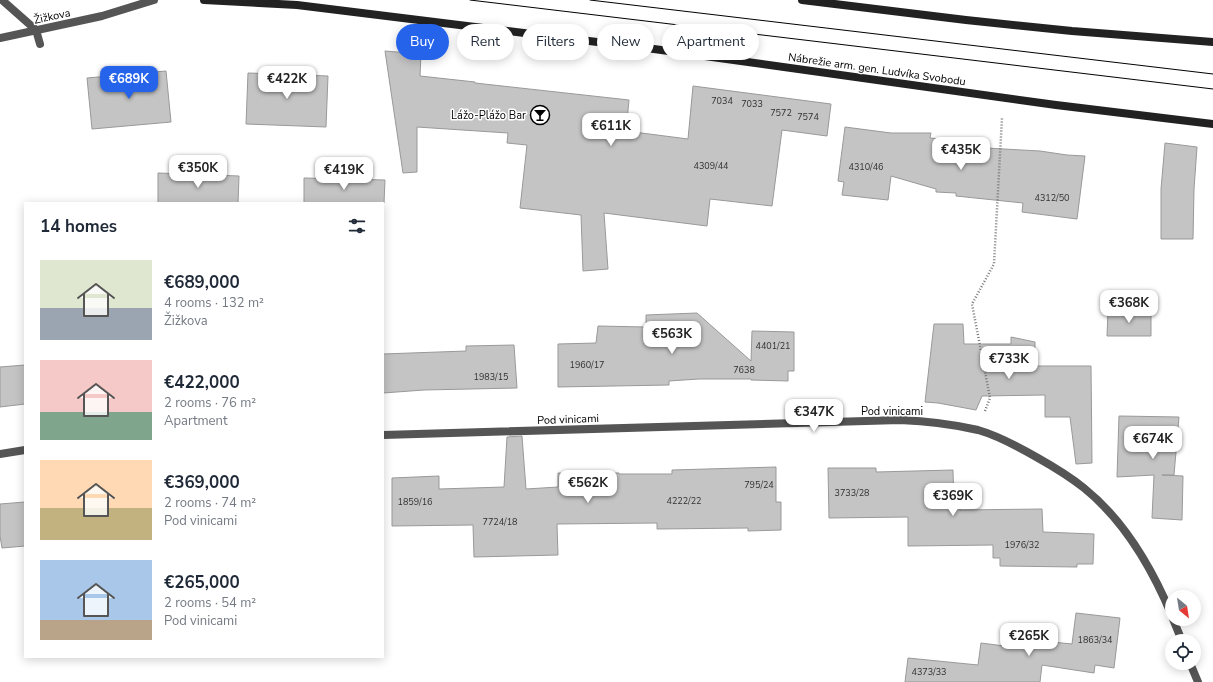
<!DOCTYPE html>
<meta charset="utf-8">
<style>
:root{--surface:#fff;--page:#f6f6f7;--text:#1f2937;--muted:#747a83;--accent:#2563eb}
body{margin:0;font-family:"Nunito Sans",sans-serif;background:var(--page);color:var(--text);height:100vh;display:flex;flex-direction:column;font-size:15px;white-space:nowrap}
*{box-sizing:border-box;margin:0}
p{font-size:13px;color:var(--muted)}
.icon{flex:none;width:22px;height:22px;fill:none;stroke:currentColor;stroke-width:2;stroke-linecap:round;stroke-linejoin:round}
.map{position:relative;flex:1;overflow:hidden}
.details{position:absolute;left:24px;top:202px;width:360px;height:456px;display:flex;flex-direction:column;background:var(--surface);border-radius:0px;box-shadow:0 2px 10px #0003}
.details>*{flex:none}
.hud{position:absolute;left:396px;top:24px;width:380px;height:36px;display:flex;gap:8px}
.needle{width:26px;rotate:150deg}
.tools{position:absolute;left:1165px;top:590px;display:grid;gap:8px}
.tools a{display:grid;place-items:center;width:36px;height:36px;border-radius:50%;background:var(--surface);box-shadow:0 2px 10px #0003;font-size:20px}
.price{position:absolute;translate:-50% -34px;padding:0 9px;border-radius:8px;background:#fff;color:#222;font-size:13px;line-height:26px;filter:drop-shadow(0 1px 2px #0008)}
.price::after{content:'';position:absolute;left:50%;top:24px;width:12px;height:9px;margin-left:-6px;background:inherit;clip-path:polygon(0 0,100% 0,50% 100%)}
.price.on{background:var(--accent);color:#fff}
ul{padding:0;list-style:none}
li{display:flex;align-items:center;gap:12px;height:100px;padding:0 16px}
li span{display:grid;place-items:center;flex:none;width:112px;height:80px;border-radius:0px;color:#555}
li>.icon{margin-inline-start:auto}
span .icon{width:48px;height:48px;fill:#fffc;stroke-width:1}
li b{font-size:17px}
h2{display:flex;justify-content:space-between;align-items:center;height:48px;padding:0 16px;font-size:17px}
.tag{padding:0 14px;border-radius:18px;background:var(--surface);box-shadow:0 2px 10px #0003;font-size:14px;line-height:36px}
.tag.on{background:var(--accent);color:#fff}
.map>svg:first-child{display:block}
</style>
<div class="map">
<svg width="1213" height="682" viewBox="0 0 1213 682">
<rect width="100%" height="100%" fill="#fff"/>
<path fill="#c4c4c4" stroke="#999" d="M 385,51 L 421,54 L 420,76 L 475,82 L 475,83 L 629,100 L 626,131 L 688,139 L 693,86 L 831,104 L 827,136 L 782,130 L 772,206 L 710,199 L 707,226 L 604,213 L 608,269 L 583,271 L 581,215 L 520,208 L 527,145 L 507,143 L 508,133 L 417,127 L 417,172 L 403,173 Z
M 166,71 L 171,122 L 92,129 L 87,78 Z
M 248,73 L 328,76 L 326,127 L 246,124 Z
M 845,127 L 891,133 L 931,133 L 930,138 L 987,144 L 986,148 L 1040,151 L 1067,155 L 1085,156 L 1077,219 L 1022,212 L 1023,203 L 956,196 L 956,193 L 936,192 L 936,189 L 891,176 L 888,200 L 842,195 L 844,182 L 838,181 Z
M 1165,143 L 1197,147 L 1194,189 L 1193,239 L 1161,239 L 1161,189 Z
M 158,173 L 239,176 L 238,203 L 158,203 Z
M 304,178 L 385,180 L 384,203 L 304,203 Z
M 1108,311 L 1151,311 L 1151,336 L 1107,336 Z
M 697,313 L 751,361 L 752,331 L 794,332 L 794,371 L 788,371 L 788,381 L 751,380 L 751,379 L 699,379 L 669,381 L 669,385 L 558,387 L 558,344 L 596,343 L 598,326 L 646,327 L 646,315 Z
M 934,324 L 963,324 L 964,344 L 1011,344 L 1011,337 L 1035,342 L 1035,366 L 1091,366 L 1092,463 L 1076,464 L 1070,417 L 1045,417 L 1045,395 L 982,396 L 976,410 L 938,403 L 925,402 Z
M 514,345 L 517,388 L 424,390 L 383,393 L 383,354 L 466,351 L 466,346 Z
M 25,365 L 25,404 L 0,407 L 0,367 Z
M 1119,416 L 1179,417 L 1174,475 L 1162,475 L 1183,476 L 1182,520 L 1152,518 L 1154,475 L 1117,477 Z
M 522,436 L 526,489 L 558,487 L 558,473 L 619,473 L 619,474 L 672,474 L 672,470 L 776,467 L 776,502 L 781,502 L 781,530 L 748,531 L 748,528 L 657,529 L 657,523 L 557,524 L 558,555 L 474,557 L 473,525 L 392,526 L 392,478 L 439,476 L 439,489 L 504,487 L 507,437 Z
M 828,468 L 876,468 L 876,472 L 953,470 L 954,509 L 960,508 L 960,510 L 1042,509 L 1043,532 L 1094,534 L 1093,564 L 1077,564 L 1077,567 L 1000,566 L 1000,558 L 993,558 L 993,545 L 908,546 L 908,517 L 829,518 Z
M 25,502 L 25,546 L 2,548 L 0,536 L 0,504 Z
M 1076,613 L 1120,618 L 1114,668 L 1095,665 L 1094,673 L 1042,665 L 1040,682 L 905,682 L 908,658 L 978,665 L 981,643 L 1012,647 L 1013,638 L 1072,644 Z"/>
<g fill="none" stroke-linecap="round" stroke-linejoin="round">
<path stroke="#777" stroke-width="2.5" stroke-dasharray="1 2" stroke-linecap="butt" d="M 985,411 L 990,398 L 972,304 L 994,264 L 1002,118"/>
<path stroke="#555" stroke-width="8" d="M 2,0 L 36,30 L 40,44"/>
<path stroke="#555" stroke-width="8" d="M 0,38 L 102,16 L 154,0
M 383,435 L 900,420 C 926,421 952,424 978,430 C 999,436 1019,447 1038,458 C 1054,467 1069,476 1084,488 C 1125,521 1152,568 1172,616
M 0,454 L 25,450
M 1173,619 L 1182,641
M 1190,663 L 1198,682"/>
<path stroke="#222" stroke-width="8" d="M 204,0 L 297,5 L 654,49 L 1056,105 L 1213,124
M 802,0 L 966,20 L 1072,31 L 1213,42"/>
<path stroke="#000" stroke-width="1" d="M 470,0 L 1213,89
M 590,0 L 1213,74"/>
</g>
<defs>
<g id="bar-ring" transform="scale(1)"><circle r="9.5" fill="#fff" stroke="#000" stroke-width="1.5"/><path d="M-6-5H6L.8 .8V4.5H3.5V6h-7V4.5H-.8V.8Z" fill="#000"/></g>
</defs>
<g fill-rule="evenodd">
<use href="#bar-ring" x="540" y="115"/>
</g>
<g text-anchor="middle" stroke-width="3" stroke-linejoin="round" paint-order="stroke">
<g font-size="9" fill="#313131">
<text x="722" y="104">7034</text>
<text x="752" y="107">7033</text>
<text x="781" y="116">7572</text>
<text x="808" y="120">7574</text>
<text x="711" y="169">4309/44</text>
<text x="866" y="170">4310/46</text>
<text x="1052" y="201">4312/50</text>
<text x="773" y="349">4401/21</text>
<text x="587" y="368">1960/17</text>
<text x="744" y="373">7638</text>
<text x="491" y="380">1983/15</text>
<text x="759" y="488">795/24</text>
<text x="852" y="496">3733/28</text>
<text x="684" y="504">4222/22</text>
<text x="415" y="505">1859/16</text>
<text x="500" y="525">7724/18</text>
<text x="1022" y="548">1976/32</text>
<text x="1095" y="643">1863/34</text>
<text x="929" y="675">4373/33</text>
</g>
<g font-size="11" fill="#000" stroke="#fff">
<text transform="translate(52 16) rotate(-12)" y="4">Žižkova</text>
<text transform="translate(877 69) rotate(8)" y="4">Nábrežie arm. gen. Ludvíka Svobodu</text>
<text x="892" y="415">Pod vinicami</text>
<text transform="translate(568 419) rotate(-2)" y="4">Pod vinicami</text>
</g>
<g font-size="11" fill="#000" stroke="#fff" text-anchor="end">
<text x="526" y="119">Lážo-Plážo Bar</text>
</g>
</g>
</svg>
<div class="tools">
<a><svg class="needle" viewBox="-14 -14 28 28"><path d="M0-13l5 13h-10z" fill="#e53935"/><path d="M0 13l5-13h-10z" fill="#747a83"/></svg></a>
<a><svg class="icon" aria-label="locate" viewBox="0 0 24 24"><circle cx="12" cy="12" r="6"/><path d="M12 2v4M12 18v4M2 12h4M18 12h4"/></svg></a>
</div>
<b class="price on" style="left:129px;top:100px">€689K</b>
<b class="price" style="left:287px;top:100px">€422K</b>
<b class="price" style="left:611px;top:147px">€611K</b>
<b class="price" style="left:961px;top:171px">€435K</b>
<b class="price" style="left:198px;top:189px">€350K</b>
<b class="price" style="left:344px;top:191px">€419K</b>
<b class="price" style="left:1129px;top:324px">€368K</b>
<b class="price" style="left:672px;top:355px">€563K</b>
<b class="price" style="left:1009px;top:380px">€733K</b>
<b class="price" style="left:814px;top:433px">€347K</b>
<b class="price" style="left:1153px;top:460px">€674K</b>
<b class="price" style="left:588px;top:504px">€562K</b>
<b class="price" style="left:953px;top:517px">€369K</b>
<b class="price" style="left:1029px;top:657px">€265K</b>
<div class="hud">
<a class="tag on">Buy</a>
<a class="tag">Rent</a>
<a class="tag">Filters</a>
<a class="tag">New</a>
<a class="tag">Apartment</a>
</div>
<section class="details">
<h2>14 homes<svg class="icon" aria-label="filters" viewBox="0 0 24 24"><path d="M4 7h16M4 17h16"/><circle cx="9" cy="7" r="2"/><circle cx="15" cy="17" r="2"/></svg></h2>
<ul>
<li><span style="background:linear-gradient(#dfe7d0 60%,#9aa5b1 0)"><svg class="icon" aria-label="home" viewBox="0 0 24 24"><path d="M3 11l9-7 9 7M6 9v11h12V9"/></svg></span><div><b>€689,000</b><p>4 rooms · 132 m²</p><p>Žižkova</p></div></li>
<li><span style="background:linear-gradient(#f6c9c9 65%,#7fa58c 0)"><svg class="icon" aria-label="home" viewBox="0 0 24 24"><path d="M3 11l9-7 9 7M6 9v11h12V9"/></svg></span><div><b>€422,000</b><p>2 rooms · 76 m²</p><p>Apartment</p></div></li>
<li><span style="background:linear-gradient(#ffd9b3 60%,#c2b280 0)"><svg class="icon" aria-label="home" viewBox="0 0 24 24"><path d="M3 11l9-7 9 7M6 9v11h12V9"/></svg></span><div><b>€369,000</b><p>2 rooms · 74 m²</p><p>Pod vinicami</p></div></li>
<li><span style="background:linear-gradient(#a9c7e8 75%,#b9a48a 0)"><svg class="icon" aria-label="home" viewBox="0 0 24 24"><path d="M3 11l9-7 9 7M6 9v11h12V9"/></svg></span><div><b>€265,000</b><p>2 rooms · 54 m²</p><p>Pod vinicami</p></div></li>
</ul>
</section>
</div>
